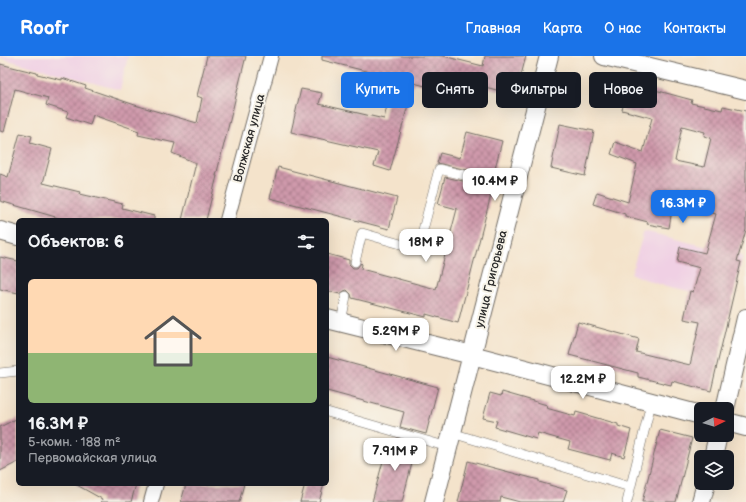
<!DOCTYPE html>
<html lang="ru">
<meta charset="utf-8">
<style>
:root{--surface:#171b24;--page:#242831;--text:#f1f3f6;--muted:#9ea1a6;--accent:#1a73e8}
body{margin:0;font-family:"Balsamiq Sans",sans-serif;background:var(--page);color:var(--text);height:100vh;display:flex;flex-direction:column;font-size:15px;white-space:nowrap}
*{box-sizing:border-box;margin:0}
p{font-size:13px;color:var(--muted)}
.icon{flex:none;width:22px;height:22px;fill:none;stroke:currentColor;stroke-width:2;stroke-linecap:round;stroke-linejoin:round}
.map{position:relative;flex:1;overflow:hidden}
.sheet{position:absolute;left:16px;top:162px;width:313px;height:268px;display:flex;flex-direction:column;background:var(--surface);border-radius:6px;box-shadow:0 4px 16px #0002}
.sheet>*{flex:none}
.hud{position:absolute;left:341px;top:16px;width:345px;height:36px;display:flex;gap:8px}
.needle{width:26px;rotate:85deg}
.buttons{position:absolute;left:694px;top:346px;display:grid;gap:8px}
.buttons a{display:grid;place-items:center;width:40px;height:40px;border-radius:6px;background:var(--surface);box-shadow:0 4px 16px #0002;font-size:20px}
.price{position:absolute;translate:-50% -34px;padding:0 9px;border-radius:8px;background:#fff;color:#222;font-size:13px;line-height:26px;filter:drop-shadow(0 1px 2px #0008)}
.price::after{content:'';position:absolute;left:50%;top:24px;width:12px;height:9px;margin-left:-6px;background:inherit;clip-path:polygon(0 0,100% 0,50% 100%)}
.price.on{background:var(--accent);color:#fff}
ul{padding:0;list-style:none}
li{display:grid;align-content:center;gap:8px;height:212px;padding:0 12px}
li span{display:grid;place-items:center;height:124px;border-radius:6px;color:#555}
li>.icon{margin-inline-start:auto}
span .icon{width:72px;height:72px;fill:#fffc;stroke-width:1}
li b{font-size:17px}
h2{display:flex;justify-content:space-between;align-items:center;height:48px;padding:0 12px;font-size:17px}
.pill{padding:0 14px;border-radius:6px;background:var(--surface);box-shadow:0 4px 16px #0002;font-size:14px;line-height:36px}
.pill.on{background:var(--accent);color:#fff}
header{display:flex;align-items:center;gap:24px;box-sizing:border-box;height:56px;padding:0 20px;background:var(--accent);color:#fff}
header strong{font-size:19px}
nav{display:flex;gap:22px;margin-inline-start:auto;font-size:14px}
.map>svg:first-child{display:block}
</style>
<header>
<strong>Roofr</strong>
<nav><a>Главная</a><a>Карта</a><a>О нас</a><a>Контакты</a></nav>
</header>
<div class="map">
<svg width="746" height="446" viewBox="0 0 746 446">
<defs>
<pattern id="building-cross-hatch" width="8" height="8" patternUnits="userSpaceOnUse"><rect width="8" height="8" fill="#cf99ab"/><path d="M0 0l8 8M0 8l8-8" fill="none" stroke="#a87d8b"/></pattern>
</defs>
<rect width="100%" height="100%" fill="#f7f3e8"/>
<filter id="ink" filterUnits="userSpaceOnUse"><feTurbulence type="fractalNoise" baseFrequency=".025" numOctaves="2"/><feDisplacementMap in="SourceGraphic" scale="8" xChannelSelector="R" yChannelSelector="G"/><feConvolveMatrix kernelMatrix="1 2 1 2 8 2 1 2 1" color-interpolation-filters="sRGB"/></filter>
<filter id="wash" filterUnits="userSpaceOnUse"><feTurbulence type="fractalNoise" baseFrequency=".012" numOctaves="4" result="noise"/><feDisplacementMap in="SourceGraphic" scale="16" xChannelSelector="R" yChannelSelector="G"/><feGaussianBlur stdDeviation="0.9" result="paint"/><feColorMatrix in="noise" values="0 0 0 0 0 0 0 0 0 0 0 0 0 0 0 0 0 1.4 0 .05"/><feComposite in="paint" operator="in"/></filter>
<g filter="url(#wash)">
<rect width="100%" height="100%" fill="#f4e3cb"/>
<path fill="#f0d0e4" d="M 0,0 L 128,0 L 120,34 L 0,2 Z
M 644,175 L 743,200 L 732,245 L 658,228 L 631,218 Z"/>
<g id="blocks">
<path fill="url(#building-cross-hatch)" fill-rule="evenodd" d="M 207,0 L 246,0 L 216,120 L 217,120 L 206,164 L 182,164 L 196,107 L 172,97 L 175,87 L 138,79 L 139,75 L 93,59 L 90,69 L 66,61 L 68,56 L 46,49 L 48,42 L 15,33 L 4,76 L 0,75 L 0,8 L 37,17 L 37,18 L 62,24 L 62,22 L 86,30 L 85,32 L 135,49 L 197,67 L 202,42 L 197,40 Z
M 322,0 L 443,0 L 483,10 L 485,0 L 526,0 L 516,39 L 458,24 L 455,38 L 414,27 L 390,115 L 374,110 L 378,96 L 291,76 L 301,33 L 322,37 L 319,48 L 384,63 L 393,22 L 322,4 Z
M 629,27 L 692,44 L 691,47 L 722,54 L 723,50 L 746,55 L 746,174 L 737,205 L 741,206 L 711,335 L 672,325 L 671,329 L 638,321 L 638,317 L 569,299 L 578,266 L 639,283 L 636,296 L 690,309 L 700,266 L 684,263 L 690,235 L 693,236 L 700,212 L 677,206 L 680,191 L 705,197 L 716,158 L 673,147 L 669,172 L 647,168 L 648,166 L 625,160 L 625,158 L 593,148 L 597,136 L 628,146 L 637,108 L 611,98 L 615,86 L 643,96 L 652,62 L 622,54 ZM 682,70 L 705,76 L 704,80 L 711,82 L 704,111 L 675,105 Z
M 560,68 L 594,75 L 585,120 L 551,112 Z
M 467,76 L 502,85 L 493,120 L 437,107 L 440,97 L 460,102 Z
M 20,77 L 32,80 L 30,87 L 52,93 L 43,127 L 80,136 L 79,138 L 123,148 L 122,152 L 154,160 L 154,164 L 66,164 L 0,145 L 0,118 L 8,121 Z
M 278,111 L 397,142 L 389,173 L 270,142 Z
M 445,121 L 490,131 L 488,138 L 491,139 L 458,267 L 426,258 L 426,261 L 352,242 L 351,238 L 347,234 L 344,235 L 340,238 L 327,235 L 327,198 L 349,204 L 349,208 L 353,212 L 357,212 L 361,207 L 362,208 L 361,213 L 436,233 L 457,153 L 438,148 Z
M 0,201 L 18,205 L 18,237 L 0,233 Z
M 327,301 L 438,331 L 426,378 L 400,371 L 404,356 L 327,335 Z
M 502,336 L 547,349 L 546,352 L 575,360 L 576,356 L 618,368 L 618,370 L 631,374 L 624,401 L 612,397 L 610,404 L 568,393 L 570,386 L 538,377 L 536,383 L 495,371 L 497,365 L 483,362 L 490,337 L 501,340 Z
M 18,362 L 18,406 L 0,415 L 0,371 Z
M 660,374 L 692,382 L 676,446 L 642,446 Z
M 397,382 L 417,388 L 402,446 L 372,446 L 387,390 L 394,392 Z
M 468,405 L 539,424 L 539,426 L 567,434 L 563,446 L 520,446 L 501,441 L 500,446 L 458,446 Z
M 75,428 L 136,428 L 131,446 L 101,446 L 102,443 Z
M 186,428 L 244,428 L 239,446 L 181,446 Z
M 305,428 L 324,428 L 319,446 L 300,446 Z"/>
</g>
</g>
<g filter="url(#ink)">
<use href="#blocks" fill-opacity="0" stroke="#716b63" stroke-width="1"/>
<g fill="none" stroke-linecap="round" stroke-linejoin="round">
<g stroke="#716b63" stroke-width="10">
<path id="service" d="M 355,206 L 362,177 L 418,193 L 439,113 L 514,131
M 341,267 L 346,240
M 0,317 L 18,315
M 327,356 L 448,391
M 452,377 L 630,431
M 627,446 L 651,347"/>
</g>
<g stroke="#716b63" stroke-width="16">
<path id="pedestrian" d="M 227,164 L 271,0
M 151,446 L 156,428"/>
</g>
<g stroke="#716b63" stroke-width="20">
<path id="minor" d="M 604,0 L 746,34
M 0,175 L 18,180
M 327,263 L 472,299 L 701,359
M 725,353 L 746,262
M 727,366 L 746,371
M 713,401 L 718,379
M 434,446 L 549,0
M 701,446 L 706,427"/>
</g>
<use href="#service" stroke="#fff" stroke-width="9"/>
<use href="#pedestrian" stroke="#fff" stroke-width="14"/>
<use href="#minor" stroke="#fff" stroke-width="18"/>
</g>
</g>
<g text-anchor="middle" stroke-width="4" stroke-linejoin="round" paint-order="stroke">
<g font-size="12" fill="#2b2b2b" stroke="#f7f3e8">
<text transform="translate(249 82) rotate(-75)" y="4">Волжская улица</text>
<text transform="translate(491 223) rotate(-76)" y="4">улица Григорьева</text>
</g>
</g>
</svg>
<div class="buttons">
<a><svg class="needle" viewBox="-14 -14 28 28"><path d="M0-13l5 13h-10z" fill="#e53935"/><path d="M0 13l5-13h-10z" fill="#9ea1a6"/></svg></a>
<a><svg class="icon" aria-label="layers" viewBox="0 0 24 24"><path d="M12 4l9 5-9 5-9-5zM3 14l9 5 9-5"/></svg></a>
</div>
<b class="price" style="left:495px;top:146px">10.4M ₽</b>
<b class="price on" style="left:683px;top:168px">16.3M ₽</b>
<b class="price" style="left:426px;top:207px">18M ₽</b>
<b class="price" style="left:396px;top:296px">5.29M ₽</b>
<b class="price" style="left:583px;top:344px">12.2M ₽</b>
<b class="price" style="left:395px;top:416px">7.91M ₽</b>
<div class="hud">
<a class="pill on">Купить</a>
<a class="pill">Снять</a>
<a class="pill">Фильтры</a>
<a class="pill">Новое</a>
</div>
<section class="sheet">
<h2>Объектов: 6<svg class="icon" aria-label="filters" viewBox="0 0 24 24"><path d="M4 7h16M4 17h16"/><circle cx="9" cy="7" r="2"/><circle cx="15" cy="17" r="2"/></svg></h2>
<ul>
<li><span style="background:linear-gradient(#ffd9b3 60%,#8fb573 0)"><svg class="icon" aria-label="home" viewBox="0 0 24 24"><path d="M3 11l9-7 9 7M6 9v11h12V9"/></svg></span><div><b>16.3M ₽</b><p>5-комн. · 188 m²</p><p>Первомайская улица</p></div></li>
</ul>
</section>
</div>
